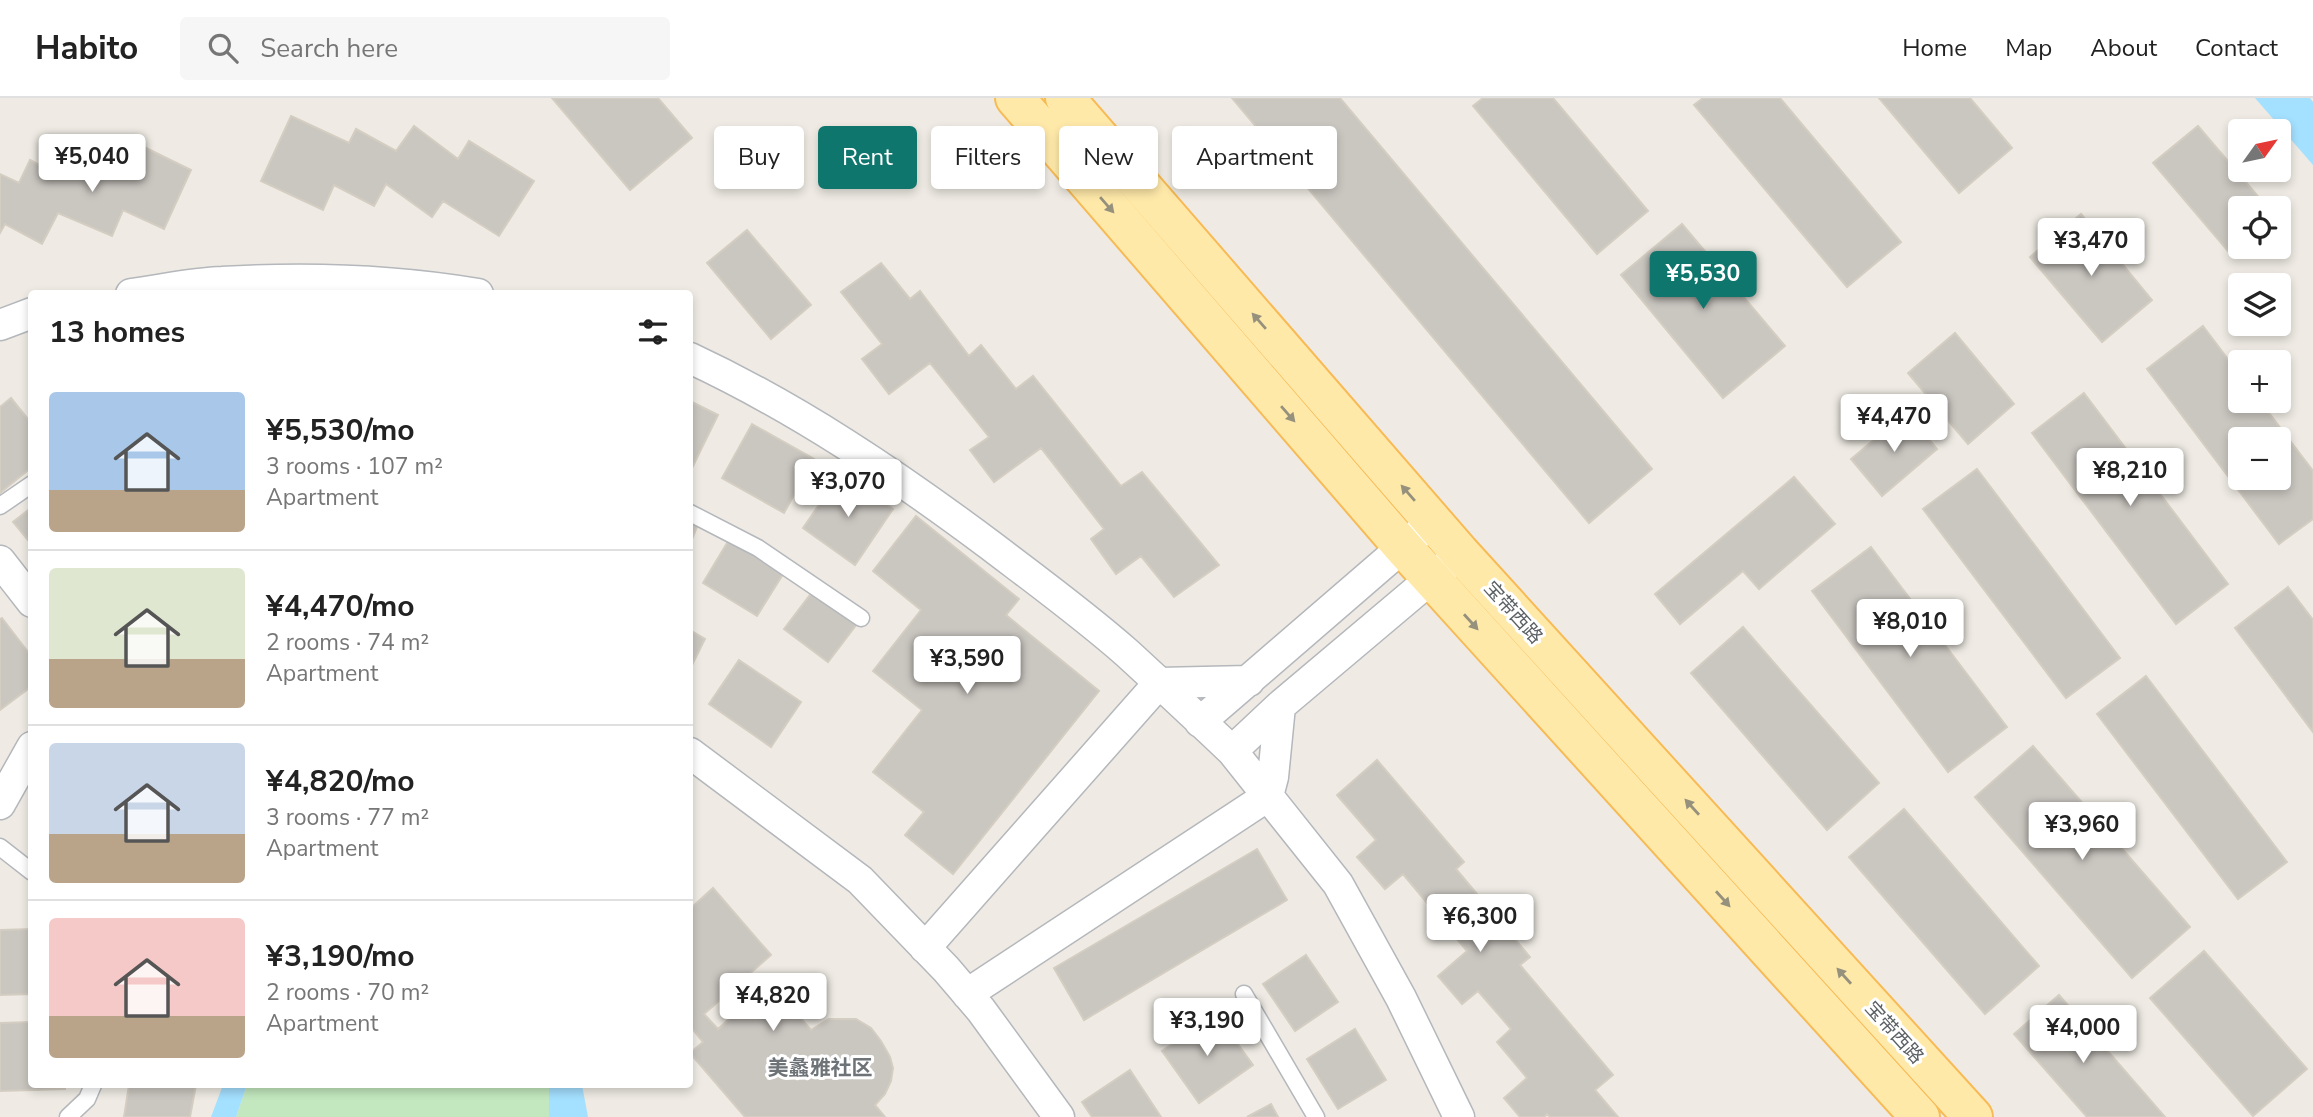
<!DOCTYPE html>
<meta charset="utf-8">
<style>
:root{--surface:#fff;--page:#f6f6f6;--text:#222;--muted:#767676;--line:#e0e0e0;--accent:#0f766e}
body{margin:0;font-family:"Nunito Sans","Noto Sans SC",sans-serif;background:var(--page);color:var(--text);height:100vh;display:flex;flex-direction:column;font-size:26px;white-space:nowrap}
*{box-sizing:border-box;margin:0}
p{font-size:23px;color:var(--muted)}
.icon{flex:none;width:38px;height:38px;fill:none;stroke:currentColor;stroke-width:2;stroke-linecap:round;stroke-linejoin:round}
.map{position:relative;flex:1;overflow:hidden}
.panel{position:absolute;left:28px;top:192px;width:665px;height:798px;display:flex;flex-direction:column;background:var(--surface);border-radius:7px;box-shadow:0 4px 10px #0003}
.panel>*{flex:none}
.banner{position:absolute;left:714px;top:28px;width:665px;height:63px;display:flex;gap:14px}
.needle{width:46px;rotate:57deg}
.buttons{position:absolute;left:2228px;top:21px;display:grid;gap:14px}
.buttons a{display:grid;place-items:center;width:63px;height:63px;border-radius:7px;background:var(--surface);box-shadow:0 4px 10px #0003;font-size:35px}
.price{position:absolute;translate:-50% -60px;padding:0 16px;border-radius:7px;background:#fff;color:#222;font-size:23px;line-height:46px;filter:drop-shadow(0 2px 4px #0008)}
.price::after{content:'';position:absolute;left:50%;top:42px;width:21px;height:16px;margin-left:-10px;background:inherit;clip-path:polygon(0 0,100% 0,50% 100%)}
.price.selected{background:var(--accent);color:#fff}
ul{padding:0;list-style:none}
li{display:flex;align-items:center;gap:21px;height:175px;padding:0 21px}
li+li{border-top:2px solid var(--line)}
li span{display:grid;place-items:center;flex:none;width:196px;height:140px;border-radius:7px;color:#555}
li>.icon{margin-inline-start:auto}
span .icon{width:84px;height:84px;fill:#fffc;stroke-width:1}
li b{font-size:30px}
h2{display:flex;justify-content:space-between;align-items:center;height:84px;padding:0 21px;font-size:30px}
.pill{padding:0 24px;border-radius:7px;background:var(--surface);box-shadow:0 4px 10px #0003;font-size:24px;line-height:63px}
.pill.selected{background:var(--accent);color:#fff}
header{display:flex;align-items:center;gap:42px;box-sizing:border-box;height:98px;padding:0 35px;background:var(--surface);border-bottom:2px solid var(--line)}
header strong{font-size:33px}
nav{display:flex;gap:38px;margin-inline-start:auto;font-size:24px}
.search{width:490px;height:63px;background:var(--page);display:flex;align-items:center;gap:18px;box-sizing:border-box;padding:0 24px;border-radius:7px;color:var(--muted);font-size:26px}
.map>svg:first-child{display:block}
</style>
<header>
<strong>Habito</strong>
<div class="search"><svg class="icon" aria-label="search" viewBox="0 0 24 24"><circle cx="10" cy="10" r="6"/><path d="M15 15l6 6"/></svg>Search here</div>
<nav><a>Home</a><a>Map</a><a>About</a><a>Contact</a></nav>
</header>
<div class="map">
<svg width="2313" height="1019" viewBox="0 0 2313 1019">
<rect width="100%" height="100%" fill="#efebe4"/>
<path fill="#c3e8bf" d="M 247,987 L 549,987 L 549,1019 L 236,1019 Z"/>
<path fill="#a4e0ff" d="M 2255,0 L 2310,0 L 2313,4 L 2313,67 Z
M 223,987 L 247,987 L 236,1019 L 211,1019 Z
M 549,987 L 582,987 L 588,1019 L 549,1019 Z"/>
<path fill="#cac6c0" stroke="#d4cdc2" stroke-width="2" fill-rule="evenodd" d="M 552,0 L 658,0 L 692,40 L 630,92 Z
M 1232,0 L 1340,0 L 1652,371 L 1589,425 Z
M 1483,0 L 1553,0 L 1648,113 L 1597,156 L 1473,8 Z
M 1703,0 L 1780,0 L 1901,144 L 1847,189 L 1694,7 Z
M 1879,0 L 1970,0 L 2012,50 L 1959,95 Z
M 291,18 L 349,45 L 356,31 L 396,53 L 414,28 L 458,61 L 469,43 L 534,83 L 499,138 L 443,103 L 432,119 L 386,86 L 374,108 L 334,87 L 323,112 L 261,83 Z
M 2198,28 L 2268,110 L 2240,110 L 2240,149 L 2245,149 L 2233,159 L 2153,65 Z
M 142,48 L 191,72 L 164,131 L 123,112 L 112,138 L 58,115 L 42,146 L 5,126 L 0,135 L 0,76 L 19,85 L 30,62 L 65,81 L 77,51 L 131,72 Z
M 2081,116 L 2152,202 L 2102,244 L 2030,159 Z
M 1682,126 L 1785,248 L 1723,300 L 1621,177 Z
M 747,132 L 811,207 L 771,241 L 707,165 Z
M 881,165 L 910,201 L 920,193 L 969,258 L 981,247 L 1016,291 L 1033,278 L 1121,388 L 1142,374 L 1219,467 L 1174,499 L 1141,458 L 1116,476 L 1091,441 L 1104,431 L 1041,350 L 994,384 L 970,352 L 989,339 L 930,265 L 889,296 L 862,261 L 882,246 L 841,194 Z
M 2203,228 L 2240,277 L 2240,303 L 2260,303 L 2313,373 L 2313,421 L 2279,446 L 2147,271 ZM 2240,341 L 2278,341 L 2278,380 L 2240,380 Z
M 1955,235 L 2014,306 L 1968,346 L 1908,275 Z
M 2084,295 L 2228,486 L 2176,526 L 2032,335 Z
M 11,300 L 32,326 L 32,369 L 0,395 L 0,309 Z
M 690,303 L 718,317 L 690,374 Z
M 1907,314 L 1937,351 L 1882,398 L 1851,361 Z
M 752,326 L 814,361 L 784,415 L 722,380 Z
M 1977,371 L 2120,560 L 2066,600 L 1923,411 Z
M 841,375 L 893,411 L 855,467 L 803,430 Z
M 1794,379 L 1835,426 L 1759,491 L 1743,473 L 1680,526 L 1655,496 Z
M 32,409 L 32,447 L 13,424 Z
M 916,418 L 1019,501 L 1006,517 L 1099,593 L 953,776 L 905,737 L 924,714 L 873,674 L 922,612 L 873,573 L 921,512 L 873,473 Z
M 690,420 L 699,424 L 690,446 Z
M 730,440 L 785,473 L 757,518 L 703,485 Z
M 1871,449 L 2007,629 L 1948,674 L 1812,493 Z
M 2288,489 L 2313,522 L 2313,634 L 2235,530 Z
M 813,493 L 857,526 L 828,564 L 784,531 Z
M 2,520 L 32,559 L 32,588 L 0,612 L 0,521 Z
M 1743,529 L 1879,685 L 1827,732 L 1691,575 Z
M 690,532 L 705,541 L 690,571 Z
M 739,562 L 801,604 L 771,649 L 709,606 Z
M 2146,578 L 2287,764 L 2238,801 L 2097,616 Z
M 2033,648 L 2190,829 L 2132,880 L 1975,699 Z
M 1377,662 L 1464,764 L 1456,771 L 1530,859 L 1520,867 L 1613,977 L 1595,992 L 1618,1019 L 1550,1019 L 1547,1016 L 1544,1019 L 1520,1019 L 1504,1000 L 1527,980 L 1497,944 L 1511,931 L 1478,893 L 1462,906 L 1438,878 L 1467,853 L 1403,776 L 1385,791 L 1357,759 L 1376,742 L 1337,697 Z
M 1904,711 L 2039,868 L 1985,916 L 1849,759 Z
M 1257,751 L 1287,802 L 1084,922 L 1054,870 Z
M 713,790 L 771,857 L 740,884 L 754,900 L 771,886 L 811,932 L 829,921 L 856,921 L 871,930 L 881,943 L 890,959 L 893,970 L 891,983 L 885,996 L 875,1007 L 885,1019 L 745,1019 L 690,955 L 703,944 L 690,928 L 690,811 ZM 727,896 L 740,911 L 718,931 L 704,916 Z
M 32,831 L 32,896 L 0,897 L 0,832 Z
M 2204,853 L 2307,971 L 2253,1018 L 2150,900 Z
M 1306,857 L 1338,904 L 1295,933 L 1263,886 Z
M 2059,897 L 2165,1019 L 2087,1019 L 2014,936 Z
M 1216,916 L 1253,967 L 1199,1005 L 1162,953 Z
M 32,924 L 32,987 L 65,987 L 65,991 L 0,993 L 0,925 Z
M 1355,931 L 1386,982 L 1338,1011 L 1307,961 Z
M 1130,972 L 1161,1019 L 1092,1019 L 1082,1004 Z
M 129,987 L 196,987 L 190,1019 L 124,1019 Z
M 1271,1006 L 1278,1019 L 1247,1019 Z"/>
<g fill="none" stroke-linecap="round" stroke-linejoin="round">
<g stroke="#b4b7bb" stroke-width="19">
<path id="lane" d="M 0,408 L 32,386
M 690,415 L 758,450 L 861,520
M 0,749 L 32,774
M 1244,896 L 1316,1019
M 68,1019 L 87,1001 L 93,987"/>
</g>
<g stroke="#b4b7bb" stroke-width="33">
<path id="street" d="M 131,196 C 161,192 192,185 222,184 C 306,179 395,182 478,196
M 0,227 L 32,215
M 690,260 C 797,310 895,376 990,447 C 1036,482 1084,517 1127,555 C 1162,587 1197,620 1232,653 L 1280,608 L 1446,468
M 0,463 L 32,504
M 1200,624 L 1419,435
M 1232,653 L 1338,786 L 1401,900 L 1459,1019
M 690,655 L 860,782 L 946,871 L 981,912 L 1059,1019
M 0,706 L 32,649
M 925,850 L 1159,585 L 1249,583
M 967,896 L 1268,698 L 1273,679 L 1280,608"/>
</g>
<g stroke="#f7ba55" stroke-width="42">
<path id="primary" d="M 1015,0 L 1403,449 L 1920,1019
M 1065,0 L 1460,455 L 1973,1019"/>
</g>
<use href="#lane" stroke="#fff" stroke-width="16"/>
<use href="#street" stroke="#fff" stroke-width="30"/>
<use href="#primary" stroke="#ffe9a9" stroke-width="38"/>
</g>
<defs><path id="oneway-solid" d="M-6-.8H1V-3.2L6.5 0L1 3.2V.8H-6Z" transform="scale(1.75)"/></defs>
<g fill="#95917d">
<use href="#oneway-solid" transform="translate(1107 107) rotate(49)"/>
<use href="#oneway-solid" transform="translate(1259 223) rotate(-131)"/>
<use href="#oneway-solid" transform="translate(1288 316) rotate(49)"/>
<use href="#oneway-solid" transform="translate(1408 395) rotate(-131)"/>
<use href="#oneway-solid" transform="translate(1471 524) rotate(48)"/>
<use href="#oneway-solid" transform="translate(1692 709) rotate(-132)"/>
<use href="#oneway-solid" transform="translate(1723 801) rotate(48)"/>
<use href="#oneway-solid" transform="translate(1844 878) rotate(-132)"/>
</g>
<g text-anchor="middle" stroke-width="6" stroke-linejoin="round" paint-order="stroke">
<g font-size="19" fill="#5c6165" stroke="#fff">
<text transform="translate(1514 514) rotate(48)" y="7">宝带西路</text>
<text transform="translate(1895 934) rotate(48)" y="7">宝带西路</text>
</g>
<g font-size="21" font-weight="bold" fill="#6d7377" stroke="#fff">
<text x="820" y="977">美蠡雅社区</text>
</g>
</g>
</svg>
<div class="buttons">
<a><svg class="needle" viewBox="-14 -14 28 28"><path d="M0-13l5 13h-10z" fill="#e53935"/><path d="M0 13l5-13h-10z" fill="#767676"/></svg></a>
<a><svg class="icon" aria-label="locate" viewBox="0 0 24 24"><circle cx="12" cy="12" r="6"/><path d="M12 2v4M12 18v4M2 12h4M18 12h4"/></svg></a>
<a><svg class="icon" aria-label="layers" viewBox="0 0 24 24"><path d="M12 4l9 5-9 5-9-5zM3 14l9 5 9-5"/></svg></a>
<a>+</a>
<a>−</a>
</div>
<b class="price" style="left:92px;top:96px">¥5,040</b>
<b class="price" style="left:2091px;top:180px">¥3,470</b>
<b class="price selected" style="left:1703px;top:213px">¥5,530</b>
<b class="price" style="left:1894px;top:356px">¥4,470</b>
<b class="price" style="left:2130px;top:410px">¥8,210</b>
<b class="price" style="left:848px;top:421px">¥3,070</b>
<b class="price" style="left:1910px;top:561px">¥8,010</b>
<b class="price" style="left:967px;top:598px">¥3,590</b>
<b class="price" style="left:2082px;top:764px">¥3,960</b>
<b class="price" style="left:1480px;top:856px">¥6,300</b>
<b class="price" style="left:773px;top:935px">¥4,820</b>
<b class="price" style="left:1207px;top:960px">¥3,190</b>
<b class="price" style="left:2083px;top:967px">¥4,000</b>
<div class="banner">
<a class="pill">Buy</a>
<a class="pill selected">Rent</a>
<a class="pill">Filters</a>
<a class="pill">New</a>
<a class="pill">Apartment</a>
</div>
<section class="panel">
<h2>13 homes<svg class="icon" aria-label="filters" viewBox="0 0 24 24"><path d="M4 7h16M4 17h16"/><circle cx="9" cy="7" r="2"/><circle cx="15" cy="17" r="2"/></svg></h2>
<ul>
<li><span style="background:linear-gradient(#a9c7e8 70%,#b9a48a 0)"><svg class="icon" aria-label="home" viewBox="0 0 24 24"><path d="M3 11l9-7 9 7M6 9v11h12V9"/></svg></span><div><b>¥5,530/mo</b><p>3 rooms · 107 m²</p><p>Apartment</p></div></li>
<li><span style="background:linear-gradient(#dfe7d0 65%,#b9a48a 0)"><svg class="icon" aria-label="home" viewBox="0 0 24 24"><path d="M3 11l9-7 9 7M6 9v11h12V9"/></svg></span><div><b>¥4,470/mo</b><p>2 rooms · 74 m²</p><p>Apartment</p></div></li>
<li><span style="background:linear-gradient(#c9d6e8 65%,#b9a48a 0)"><svg class="icon" aria-label="home" viewBox="0 0 24 24"><path d="M3 11l9-7 9 7M6 9v11h12V9"/></svg></span><div><b>¥4,820/mo</b><p>3 rooms · 77 m²</p><p>Apartment</p></div></li>
<li><span style="background:linear-gradient(#f6c9c9 70%,#b9a48a 0)"><svg class="icon" aria-label="home" viewBox="0 0 24 24"><path d="M3 11l9-7 9 7M6 9v11h12V9"/></svg></span><div><b>¥3,190/mo</b><p>2 rooms · 70 m²</p><p>Apartment</p></div></li>
</ul>
</section>
</div>
